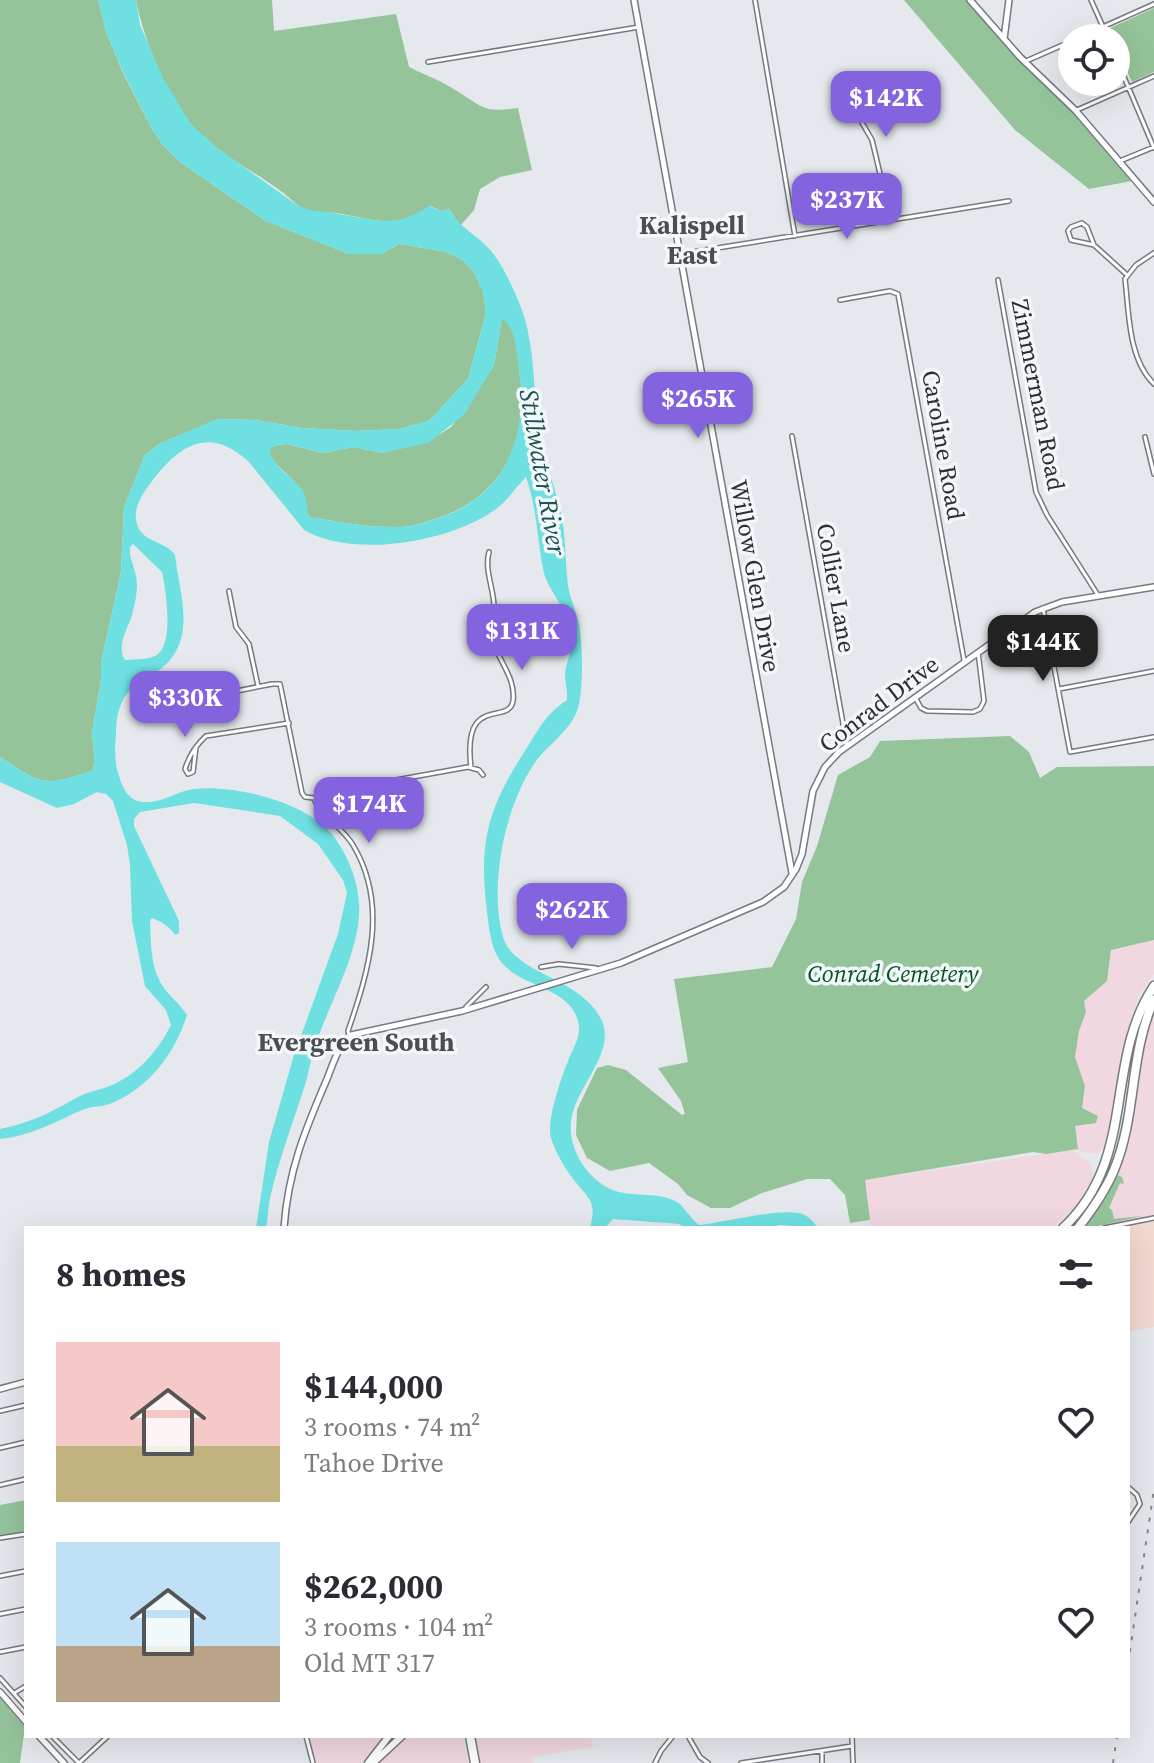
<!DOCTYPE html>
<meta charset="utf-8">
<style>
:root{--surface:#fff;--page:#f2f2f3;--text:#2b2b33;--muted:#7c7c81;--accent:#8363de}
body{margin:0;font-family:"Source Serif 4",serif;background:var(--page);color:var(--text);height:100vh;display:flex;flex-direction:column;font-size:30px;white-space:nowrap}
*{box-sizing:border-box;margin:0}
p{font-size:26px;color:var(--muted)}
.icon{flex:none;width:44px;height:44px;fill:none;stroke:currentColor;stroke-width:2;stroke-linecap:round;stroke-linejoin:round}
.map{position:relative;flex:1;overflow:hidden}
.details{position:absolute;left:24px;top:1226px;width:1106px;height:512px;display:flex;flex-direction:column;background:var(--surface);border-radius:0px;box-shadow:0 8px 32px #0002}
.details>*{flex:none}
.fabs{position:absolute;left:1058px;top:24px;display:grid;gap:16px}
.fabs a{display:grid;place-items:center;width:72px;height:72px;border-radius:50%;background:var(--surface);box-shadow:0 8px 32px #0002;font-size:40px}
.price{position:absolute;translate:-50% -68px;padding:0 18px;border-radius:16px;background:var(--accent);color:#fff;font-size:26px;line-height:52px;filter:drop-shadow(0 2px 4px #0008)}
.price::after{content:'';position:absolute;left:50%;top:48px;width:24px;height:18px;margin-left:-12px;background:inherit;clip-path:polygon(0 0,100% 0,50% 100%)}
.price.current{background:#222;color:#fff}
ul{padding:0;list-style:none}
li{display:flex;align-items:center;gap:24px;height:200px;padding:0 32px}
li span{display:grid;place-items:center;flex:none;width:224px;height:160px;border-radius:0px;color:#555}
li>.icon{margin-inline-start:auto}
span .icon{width:96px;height:96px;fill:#fffc;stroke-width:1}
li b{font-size:34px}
h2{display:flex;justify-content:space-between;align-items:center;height:96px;padding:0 32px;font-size:34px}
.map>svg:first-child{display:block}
</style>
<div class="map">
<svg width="1154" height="1763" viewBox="0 0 1154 1763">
<rect width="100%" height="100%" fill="#e5e9ed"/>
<path fill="#f0d7e0" d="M 1154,940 L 1154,974 L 1139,995 L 1128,1027 L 1106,1146 L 1096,1154 L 1076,1150 L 1075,1126 L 1096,1123 L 1082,1108 L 1085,1086 L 1075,1058 L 1079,1031 L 1086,1012 L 1084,1001 L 1107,981 L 1111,950 Z
M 1154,1010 L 1154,1216 L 1098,1226 L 1087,1226 L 1115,1176 L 1140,1047 Z
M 1073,1150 L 1091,1164 L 1094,1177 L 1075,1208 L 1051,1228 L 871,1228 L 864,1180 Z
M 322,1736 L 387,1736 L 361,1763 L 315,1763 L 309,1739 Z
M 406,1736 L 463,1736 L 468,1763 L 379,1763 Z
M 475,1736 L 591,1736 L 593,1747 L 532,1757 L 533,1763 L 480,1763 Z"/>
<path fill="#f1d9d0" d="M 1154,1221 L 1154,1327 L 1128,1332 L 1128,1228 L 1118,1228 Z"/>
<path fill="#95c49b" d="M 0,0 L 98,0 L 107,34 L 123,73 L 153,131 L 163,145 L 180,162 L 266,221 L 349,254 L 381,254 L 399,244 L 447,252 L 464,261 L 475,274 L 483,291 L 486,313 L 468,379 L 429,421 L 399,429 L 355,431 L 302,428 L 255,420 L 218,419 L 159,444 L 145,455 L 124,507 L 121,572 L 101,663 L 101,680 L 92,733 L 95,763 L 92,771 C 44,787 42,785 0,757 Z
M 136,0 L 272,0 L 274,31 L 396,14 L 409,67 C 425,75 442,81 457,91 C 484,108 484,113 518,108 L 532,170 L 500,177 L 480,189 L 474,210 L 460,226 L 449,209 L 442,211 L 430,206 C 393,231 375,219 336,213 C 327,212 315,214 306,210 C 297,206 290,198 282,192 C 251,169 214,152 189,122 C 166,95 142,34 136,0 Z
M 904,0 L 966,0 L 1027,68 L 1072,111 L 1132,181 L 1089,189 L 1015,130 Z
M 1154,8 L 1154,72 L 1132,82 L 1116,47 L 1116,38 L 1112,38 L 1108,29 Z
M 502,318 C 517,327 518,358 520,375 C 528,439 505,494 441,517 C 428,521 414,527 400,527 C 369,528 339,522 309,517 L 294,481 L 271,459 L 269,449 L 277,445 L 287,444 L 323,453 L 354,447 L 382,453 L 440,434 L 451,427 L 477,392 L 494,365 Z
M 1010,736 L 1029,752 L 1040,778 L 1057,767 L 1154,766 L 1154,940 L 1111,950 L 1107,981 L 1084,1001 L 1086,1012 L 1079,1031 L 1075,1057 L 1085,1086 L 1082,1108 L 1098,1116 L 1096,1123 L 1075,1126 L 1078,1149 L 1046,1154 L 1033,1152 L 865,1180 L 870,1220 L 850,1223 L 845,1195 L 830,1179 L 807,1179 L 762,1193 L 730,1208 L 711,1208 L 687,1195 L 678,1184 L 649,1163 L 610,1171 L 587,1158 L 576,1135 L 577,1110 L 597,1068 L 608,1065 L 626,1070 L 682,1115 L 685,1114 L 681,1101 L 658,1068 L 688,1062 L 674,979 L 772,967 L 796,919 L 802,882 L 817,846 L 838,775 L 870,757 L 880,741 Z
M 1118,1175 L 1122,1177 L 1124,1184 L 1120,1183 L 1109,1208 L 1112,1210 L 1114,1219 L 1143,1216 L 1098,1226 L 1087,1226 L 1086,1223 Z
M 26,1500 L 26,1531 L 0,1536 L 0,1505 Z
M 0,1698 L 25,1727 L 20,1763 L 0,1763 Z"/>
<path fill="#6ee0e2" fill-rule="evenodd" d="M 98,0 L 136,0 L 140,25 L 163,78 L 190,123 L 216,147 L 297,205 C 311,212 323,211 339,214 C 376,220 396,229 429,206 L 442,211 L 449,209 C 459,228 478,235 491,251 C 503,265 513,288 520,305 C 537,348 532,394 540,437 C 545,462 555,487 561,513 C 566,536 565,562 568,585 C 570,598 575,608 578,620 C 583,638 584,694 577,711 C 569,733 544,747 532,767 C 504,811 489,887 503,937 C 514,975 582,977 602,1021 C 616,1054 574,1088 571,1122 C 568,1152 591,1185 619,1192 C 636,1196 657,1193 673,1200 C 684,1204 689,1218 699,1225 C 725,1222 775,1209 799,1213 C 808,1215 813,1221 818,1228 L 780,1225 L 766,1228 L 686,1228 L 679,1224 L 613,1219 L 605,1228 L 590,1228 C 596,1205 592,1201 578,1185 C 567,1172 556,1154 551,1138 C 546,1122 561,1078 568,1061 C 573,1047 582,1038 578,1021 C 569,987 524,988 503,964 C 491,951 489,928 487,912 C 478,839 489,806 528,746 C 540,727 547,713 567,700 C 568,692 565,684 565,675 C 565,665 571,655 571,645 C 570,636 567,623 564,614 C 559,598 546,586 543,569 C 537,537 537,509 526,477 C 516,487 508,500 496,509 C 451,542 354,559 304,530 L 249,462 C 209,425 180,445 152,481 C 144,492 134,505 136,520 C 140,544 164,539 175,555 C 178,583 190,618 179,645 C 161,688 118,669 116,733 C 115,747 114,762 119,776 C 121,784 127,797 135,800 C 155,808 174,792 193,789 C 232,784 302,801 329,831 C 348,852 361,886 359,914 C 358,952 332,1000 319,1035 C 313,1050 310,1066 306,1082 C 294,1120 279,1159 270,1198 C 268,1208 268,1218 266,1228 L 256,1228 L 269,1142 L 294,1055 L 338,934 L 347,893 L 343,880 L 318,844 L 280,816 L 194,803 L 140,812 L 134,819 L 134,826 L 179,921 L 179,933 L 175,935 C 169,926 162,922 152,918 L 150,920 C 151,941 150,966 162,985 C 169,996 180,1004 187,1015 C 175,1053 150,1087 112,1103 C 103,1107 92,1106 82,1110 C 55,1122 30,1136 0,1139 L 0,1129 C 36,1121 49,1113 80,1096 C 90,1091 100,1090 110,1086 C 138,1074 157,1052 171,1025 L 166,1010 L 145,986 L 132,921 L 130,865 L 127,845 L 113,801 L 106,794 L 97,792 L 74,804 L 57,808 L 0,782 L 0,757 C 42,785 44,787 92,771 L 95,763 L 92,733 L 101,680 L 101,663 L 121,572 L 124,507 L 145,455 L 159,444 L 217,419 L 255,420 L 302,428 L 355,431 L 399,429 L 429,421 L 468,379 L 486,313 L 483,291 L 475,274 L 464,261 L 447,252 L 399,244 L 381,254 L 349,254 L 266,221 L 180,162 L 163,145 L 153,131 L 123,72 L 107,34 ZM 502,319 C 515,325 516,349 518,362 C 529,430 511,492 442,517 C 429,521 414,527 400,527 C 369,528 340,522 309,517 C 306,508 308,500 303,491 C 292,475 273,469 270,449 L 277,445 L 287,444 L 323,453 L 354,447 L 382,453 L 428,443 L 464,415 L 494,365 ZM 133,544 L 162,572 C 166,590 174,644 157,655 C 149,660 134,659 125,660 C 115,644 130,627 133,611 C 136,599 139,584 135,572 C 133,563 129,557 130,547 Z"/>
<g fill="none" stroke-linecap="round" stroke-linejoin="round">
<g stroke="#76797d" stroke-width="6">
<path id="street" d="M 755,0 L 795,236
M 1091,0 L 1108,38
M 1078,38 L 1154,4
M 1116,58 L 1154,148
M 1026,61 L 1072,41
M 428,62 L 639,27
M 1077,110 L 1154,76
M 1120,161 L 1154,147
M 891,220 L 872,140 L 861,121 L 861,112 L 866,108 L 929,92
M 1094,245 L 1071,240 L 1068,231 L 1071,227 L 1082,223 L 1087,227 L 1094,245 L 1126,274
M 1154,253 L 1136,265 L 1125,279 C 1129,312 1128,359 1154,384
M 680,254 L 1009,201
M 998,280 L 1036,492 L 1047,515 L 1098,595
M 840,300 L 890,291 L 898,294 L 964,660
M 792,436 L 847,746
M 1145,437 L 1154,474
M 229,591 L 236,627 L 249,644 L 258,686
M 1043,608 L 1070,752 L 1154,737
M 1059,689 L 1154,671
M 201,698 L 272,684 L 280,684 L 302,793 L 305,797 L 314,798
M 916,699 L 921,708 L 927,711 L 973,712 L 980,709 L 984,701 L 978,652
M 196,747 L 193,772 L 188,774 L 185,769 C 189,756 196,745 206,736 L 289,723
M 471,767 C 462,693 509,726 513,701 C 516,678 499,662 494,643 C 491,631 495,619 494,607 C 494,589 484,570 489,552
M 541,967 L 559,964 L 596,968
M 466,1007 L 486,987
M 349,1036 L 348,1031 C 369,970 389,905 353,845 C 344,829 318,813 314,798 L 324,793 L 468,767 L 479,770 L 483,775
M 1104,1228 L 1154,1218
M 0,1411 L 26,1405
M 0,1448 L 26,1442
M 0,1485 L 26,1479
M 1128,1487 L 1137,1495 L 1140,1504 L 1128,1522
M 0,1538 L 26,1534
M 0,1576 L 26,1571
M 0,1614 L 26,1609
M 0,1652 L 26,1647
M 0,1678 L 26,1707
M 16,1692 L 26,1686
M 52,1736 L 79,1763 L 108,1736
M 306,1736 L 313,1763
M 688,1736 L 700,1757 L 708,1763
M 852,1736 L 853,1763
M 822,1751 L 822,1763
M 655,1763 L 661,1751 L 673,1736
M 741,1763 L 852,1746"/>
</g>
<g stroke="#76797d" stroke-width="8">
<path id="secondary" d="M 634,0 L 792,873
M 970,0 L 1020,57 L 1076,111 L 1154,202
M 1004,39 L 1009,0
M 284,1228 C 288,1171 305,1130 327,1079 C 333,1064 338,1046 351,1035 L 462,1011 L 621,963 L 763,902 L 784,887 L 796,869 L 802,854 L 813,791 L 825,767 L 839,752 L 1035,612 L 1062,602 L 1154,587
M 0,1389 L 26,1382
M 0,1692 L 26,1722
M 39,1736 L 64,1763"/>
</g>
<g stroke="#76797d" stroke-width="9">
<path id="primary" d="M 368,1763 L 389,1736
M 373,1763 L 402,1736"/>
</g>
<g stroke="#76797d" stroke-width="11">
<path id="highway" d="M 1063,1228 C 1138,1158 1103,1063 1154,986
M 1078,1228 C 1092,1210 1105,1192 1114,1170 C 1137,1115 1129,1054 1154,1000
M 470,1736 L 475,1763"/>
</g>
<use href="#street" stroke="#fff" stroke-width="3"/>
<use href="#secondary" stroke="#fff" stroke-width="5"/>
<use href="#primary" stroke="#fff" stroke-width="6"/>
<use href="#highway" stroke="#fff" stroke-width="8"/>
<path stroke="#86898c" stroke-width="2" stroke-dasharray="4 8" stroke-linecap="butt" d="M 1128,1664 L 1154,1489
M 1113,1763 L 1117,1736"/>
</g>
<g text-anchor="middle" stroke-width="7" stroke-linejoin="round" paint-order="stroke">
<g font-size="24" fill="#2c2e2f" stroke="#f2f7fa">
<text transform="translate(1038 395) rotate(79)" y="8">Zimmerman Road</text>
<text transform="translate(943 445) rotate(80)" y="8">Caroline Road</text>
<text transform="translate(755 576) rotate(80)" y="8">Willow Glen Drive</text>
<text transform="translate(836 588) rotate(80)" y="8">Collier Lane</text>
<text transform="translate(879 704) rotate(-37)" y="8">Conrad Drive</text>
</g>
<g font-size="24" font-style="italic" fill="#04521f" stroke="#f2f7fa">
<text x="893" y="982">Conrad Cemetery</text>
</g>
<g font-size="26" font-weight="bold" fill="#4a4e50" stroke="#f2f7fa">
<text x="692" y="234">Kalispell<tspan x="692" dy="30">East</tspan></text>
<text x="356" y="1051">Evergreen South</text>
</g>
<g font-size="26" font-style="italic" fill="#1d5050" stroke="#f2f7fa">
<text transform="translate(543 472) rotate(80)" y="9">Stillwater River</text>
</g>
</g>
</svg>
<div class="fabs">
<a><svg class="icon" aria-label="locate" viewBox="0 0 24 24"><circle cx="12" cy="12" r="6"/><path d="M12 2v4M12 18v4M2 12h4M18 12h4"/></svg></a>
</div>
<b class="price" style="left:886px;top:139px">$142K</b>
<b class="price" style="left:847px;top:241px">$237K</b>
<b class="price" style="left:698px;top:440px">$265K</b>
<b class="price" style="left:522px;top:672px">$131K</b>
<b class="price current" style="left:1043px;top:683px">$144K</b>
<b class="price" style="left:185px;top:739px">$330K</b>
<b class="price" style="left:369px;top:845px">$174K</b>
<b class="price" style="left:572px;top:951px">$262K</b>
<section class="details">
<h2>8 homes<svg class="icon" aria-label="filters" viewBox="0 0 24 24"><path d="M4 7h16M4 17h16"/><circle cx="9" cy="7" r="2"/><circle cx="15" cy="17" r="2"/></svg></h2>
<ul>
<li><span style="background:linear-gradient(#f6c9c9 65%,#c2b280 0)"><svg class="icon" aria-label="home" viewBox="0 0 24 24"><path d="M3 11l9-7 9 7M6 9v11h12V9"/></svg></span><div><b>$144,000</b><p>3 rooms · 74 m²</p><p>Tahoe Drive</p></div><svg class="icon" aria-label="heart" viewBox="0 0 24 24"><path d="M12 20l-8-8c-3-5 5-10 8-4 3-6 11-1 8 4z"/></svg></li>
<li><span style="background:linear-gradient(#bfe0f5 65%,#b9a48a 0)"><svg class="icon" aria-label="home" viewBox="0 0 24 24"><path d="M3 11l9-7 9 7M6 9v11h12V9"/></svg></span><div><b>$262,000</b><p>3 rooms · 104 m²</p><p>Old MT 317</p></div><svg class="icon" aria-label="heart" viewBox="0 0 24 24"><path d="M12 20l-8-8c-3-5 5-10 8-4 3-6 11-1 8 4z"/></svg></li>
</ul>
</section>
</div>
